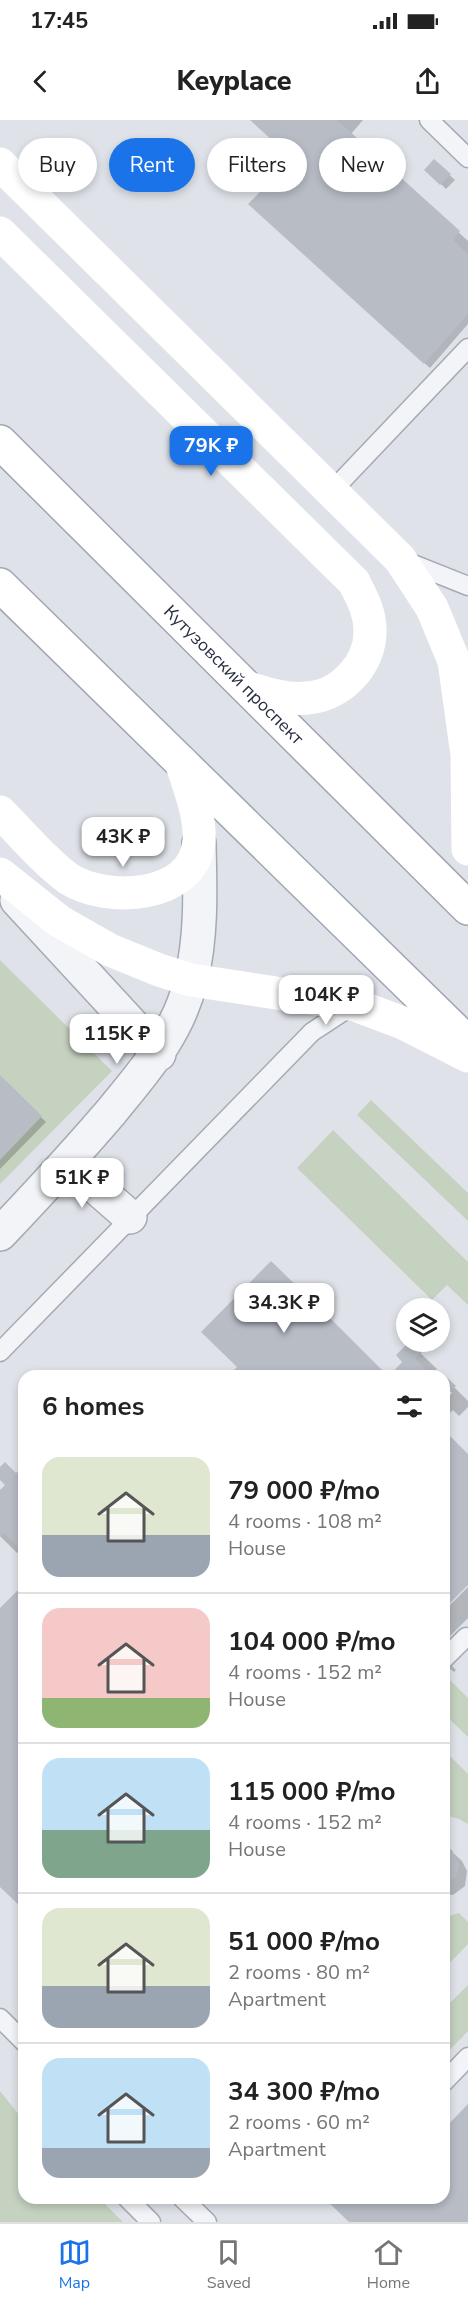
<!DOCTYPE html>
<meta charset="utf-8">
<style>
:root{--surface:#fff;--page:#f6f6f6;--text:#222;--muted:#767676;--line:#e0e0e0;--accent:#1a73e8}
body{margin:0;font-family:"Nunito Sans",sans-serif;background:var(--page);color:var(--text);height:100vh;display:flex;flex-direction:column;font-size:22px;white-space:nowrap}
*{box-sizing:border-box;margin:0}
p{font-size:20px;color:var(--muted)}
.icon{flex:none;width:33px;height:33px;fill:none;stroke:currentColor;stroke-width:2;stroke-linecap:round;stroke-linejoin:round}
.map{position:relative;flex:1;overflow:hidden}
.details{position:absolute;left:18px;top:1250px;width:432px;height:834px;display:flex;flex-direction:column;background:var(--surface);border-radius:18px;box-shadow:0 3px 9px #0003}
.details>*{flex:none}
.hud{position:absolute;left:18px;top:18px;width:432px;height:54px;display:flex;gap:12px}
.fabs{position:absolute;left:396px;top:1178px;display:grid;gap:12px}
.fabs a{display:grid;place-items:center;width:54px;height:54px;border-radius:50%;background:var(--surface);box-shadow:0 3px 9px #0003;font-size:30px}
.price{position:absolute;translate:-50% -51px;padding:0 14px;border-radius:12px;background:#fff;color:#222;font-size:20px;line-height:39px;filter:drop-shadow(0 2px 3px #0008)}
.price::after{content:'';position:absolute;left:50%;top:36px;width:18px;height:14px;margin-left:-9px;background:inherit;clip-path:polygon(0 0,100% 0,50% 100%)}
.price.on{background:var(--accent);color:#fff}
ul{padding:0;list-style:none}
li{display:flex;align-items:center;gap:18px;height:150px;padding:0 24px}
li+li{border-top:2px solid var(--line)}
li span{display:grid;place-items:center;flex:none;width:168px;height:120px;border-radius:18px;color:#555}
li>.icon{margin-inline-start:auto}
span .icon{width:72px;height:72px;fill:#fffc;stroke-width:1}
li b{font-size:26px}
h2{display:flex;justify-content:space-between;align-items:center;height:72px;padding:0 24px;font-size:26px}
.chip{padding:0 21px;border-radius:27px;background:var(--surface);box-shadow:0 3px 9px #0003;font-size:21px;line-height:54px}
.chip.on{background:var(--accent);color:#fff}
.status{display:flex;justify-content:space-between;align-items:center;height:42px;padding:0 30px;background:var(--surface);direction:ltr}
.status svg{height:16px;fill:currentColor}
header{display:flex;justify-content:space-between;align-items:center;height:78px;padding:0 24px;background:var(--surface);font-size:27px;font-weight:800}
.dock{display:flex;justify-content:space-around;align-items:center;height:84px;border-top:2px solid var(--line);background:var(--surface);font-size:16px;color:var(--muted)}
.dock a{display:grid;justify-items:center;gap:3px}
.dock .on{color:var(--accent)}
.map>svg:first-child{display:block}
</style>
<div class="status"><b>17:45</b><svg viewBox="0 0 49 12"><path d="M0 12V9h3v3zM5 12V6h3v6zM10 12V3h3v9zM15 12V0h3v12zM26 1h20v11H26zM47 4h2v5h-2z"/></svg></div>
<header><svg class="icon" aria-label="back" viewBox="0 0 24 24"><path d="M15 5l-7 7 7 7"/></svg>Keyplace<svg class="icon" aria-label="share" viewBox="0 0 24 24"><path d="M12 15V3M7 8l5-5 5 5M5 13v7h14v-7"/></svg></header>
<div class="map">
<svg width="468" height="2102" viewBox="0 0 468 2102">
<rect width="100%" height="100%" fill="#dfe3e9"/>
<path fill="#c5d2c0" d="M 0,840 L 112,951 L 0,1064 Z
M 371,980 L 468,1073 L 468,1101 L 357,995 Z
M 333,1010 L 468,1142 L 468,1185 L 447,1165 L 432,1180 L 297,1048 Z
M 448,1558 L 468,1578 L 468,1617 L 446,1596 L 444,1598 L 444,1562 Z
M 444,1630 L 468,1654 L 468,1704 L 459,1699 L 444,1695 Z
M 459,1793 L 468,1802 L 468,1824 L 444,1849 L 444,1797 Z
M 468,1865 L 468,1911 L 444,1936 L 444,1883 L 447,1880 L 450,1883 Z
M 0,1971 L 24,2001 L 24,2078 L 99,2078 L 123,2102 L 0,2102 Z"/>
<path fill="#0003" d="M 251,0 L 363,0 L 351,14 L 468,121 L 468,204 L 430,248 L 255,89 L 294,40 Z
M 434,41 L 455,60 L 446,69 L 426,50 Z
M 0,957 L 46,1002 L 0,1049 Z
M 410,1223 L 437,1249 L 431,1256 L 404,1242 Z
M 444,1257 L 468,1281 L 468,1287 L 459,1296 L 453,1290 L 444,1299 L 444,1281 L 452,1273 L 450,1270 L 444,1276 Z
M 24,1348 L 24,1431 L 22,1429 L 17,1433 L 0,1416 L 0,1373 L 7,1365 L 0,1358 L 0,1349 L 16,1356 Z
M 468,1467 L 468,1498 L 444,1522 L 444,1491 Z
M 444,1538 L 456,1550 L 454,1552 L 450,1549 L 444,1556 Z
M 444,1728 L 451,1731 L 462,1741 L 467,1751 L 465,1766 L 453,1775 L 444,1774 Z
M 468,1986 L 468,2102 L 351,2102 L 326,2078 L 444,2078 L 444,2011 Z"/>
<path fill="#b7bcc5" d="M 250,0 L 337,0 L 460,111 L 453,120 L 468,134 L 468,194 L 424,244 L 248,84 L 293,39 Z
M 434,39 L 451,54 L 440,65 L 424,50 Z
M 0,955 L 42,996 L 0,1040 Z
M 271,1141 L 337,1205 L 388,1256 L 228,1256 L 237,1247 L 201,1212 Z
M 410,1221 L 422,1232 L 415,1238 L 432,1256 L 389,1256 L 402,1242 L 396,1235 Z
M 442,1253 L 456,1266 L 444,1278 L 444,1256 L 439,1256 Z
M 444,1310 L 468,1334 L 468,1465 L 444,1489 Z
M 5,1342 L 16,1353 L 24,1346 L 24,1433 L 4,1413 L 0,1417 L 0,1370 L 5,1365 L 0,1360 L 0,1347 Z
M 24,1464 L 24,1790 L 0,1767 L 0,1488 Z
M 444,1726 L 452,1730 L 459,1745 L 456,1757 L 444,1766 Z
M 468,1984 L 468,2102 L 349,2102 L 324,2078 L 444,2078 L 444,2009 Z"/>
<g fill="none" stroke-linecap="round" stroke-linejoin="round">
<g stroke="#a4aab3" stroke-width="21">
<path id="service" d="M 429,0 L 468,38
M 332,371 L 468,228
M 403,440 L 468,466
M 0,1232 L 312,912 L 350,887
M 444,1539 L 466,1517
M 0,1898 L 24,1922
M 444,1962 L 468,1937
M 127,2078 L 151,2102
M 182,2078 L 207,2102"/>
</g>
<g stroke="#a4aab3" stroke-width="36">
<path id="minor" d="M 17,780 L 159,934
M 68,1043 L 130,1097
M 0,1114 C 38,1074 75,1034 111,992 C 145,950 178,914 191,860 C 202,815 200,768 199,723"/>
</g>
<g stroke="#9fa7b4" stroke-width="36">
<g id="primary">
<path id="s1" d="M 0,322 L 468,788"/>
<path d="M 0,465 L 468,923"/>
</g>
</g>
<use href="#service" stroke="#f2f4f7" stroke-width="18"/>
<use href="#minor" stroke="#f2f4f7" stroke-width="33"/>
<path stroke="#fff" stroke-width="33" d="M 0,44 L 400,439 L 432,488 L 454,541 L 467,635 L 468,729
M 0,113 L 354,462 C 362,478 370,492 370,510 C 371,544 341,576 307,578 C 286,580 268,574 249,568
M 0,692 C 19,711 48,745 69,759 C 107,783 193,779 199,722 C 201,696 189,667 181,642
M 0,754 L 59,801 L 110,830 L 159,850 L 191,860 L 355,885 L 403,903 L 468,936"/>
<use href="#primary" stroke="#fff" stroke-width="33"/>
</g>
<g text-anchor="middle" stroke-width="4.5" stroke-linejoin="round" paint-order="stroke">
<g font-size="18" fill="#283040" stroke="#eff2f6">
<text dy="6" stroke="none"><textPath href="#s1" startOffset="330">Кутузовский проспект</textPath></text>
</g>
</g>
</svg>
<div class="fabs">
<a><svg class="icon" aria-label="layers" viewBox="0 0 24 24"><path d="M12 4l9 5-9 5-9-5zM3 14l9 5 9-5"/></svg></a>
</div>
<b class="price on" style="left:211px;top:357px">79K ₽</b>
<b class="price" style="left:123px;top:748px">43K ₽</b>
<b class="price" style="left:326px;top:906px">104K ₽</b>
<b class="price" style="left:117px;top:945px">115K ₽</b>
<b class="price" style="left:82px;top:1089px">51K ₽</b>
<b class="price" style="left:284px;top:1214px">34.3K ₽</b>
<div class="hud">
<a class="chip">Buy</a>
<a class="chip on">Rent</a>
<a class="chip">Filters</a>
<a class="chip">New</a>
</div>
<section class="details">
<h2>6 homes<svg class="icon" aria-label="filters" viewBox="0 0 24 24"><path d="M4 7h16M4 17h16"/><circle cx="9" cy="7" r="2"/><circle cx="15" cy="17" r="2"/></svg></h2>
<ul>
<li><span style="background:linear-gradient(#dfe7d0 65%,#9aa5b1 0)"><svg class="icon" aria-label="home" viewBox="0 0 24 24"><path d="M3 11l9-7 9 7M6 9v11h12V9"/></svg></span><div><b>79 000 ₽/mo</b><p>4 rooms · 108 m²</p><p>House</p></div></li>
<li><span style="background:linear-gradient(#f6c9c9 75%,#8fb573 0)"><svg class="icon" aria-label="home" viewBox="0 0 24 24"><path d="M3 11l9-7 9 7M6 9v11h12V9"/></svg></span><div><b>104 000 ₽/mo</b><p>4 rooms · 152 m²</p><p>House</p></div></li>
<li><span style="background:linear-gradient(#bfe0f5 60%,#7fa58c 0)"><svg class="icon" aria-label="home" viewBox="0 0 24 24"><path d="M3 11l9-7 9 7M6 9v11h12V9"/></svg></span><div><b>115 000 ₽/mo</b><p>4 rooms · 152 m²</p><p>House</p></div></li>
<li><span style="background:linear-gradient(#dfe7d0 65%,#9aa5b1 0)"><svg class="icon" aria-label="home" viewBox="0 0 24 24"><path d="M3 11l9-7 9 7M6 9v11h12V9"/></svg></span><div><b>51 000 ₽/mo</b><p>2 rooms · 80 m²</p><p>Apartment</p></div></li>
<li><span style="background:linear-gradient(#bfe0f5 75%,#9aa5b1 0)"><svg class="icon" aria-label="home" viewBox="0 0 24 24"><path d="M3 11l9-7 9 7M6 9v11h12V9"/></svg></span><div><b>34 300 ₽/mo</b><p>2 rooms · 60 m²</p><p>Apartment</p></div></li>
</ul>
</section>
</div>
<nav class="dock">
<a class="on"><svg class="icon" aria-label="map" viewBox="0 0 24 24"><path d="M3 6l6-2 6 2 6-2v14l-6 2-6-2-6 2zM9 4v14M15 6v14"/></svg>Map</a>
<a><svg class="icon" aria-label="saved" viewBox="0 0 24 24"><path d="M7 4h10v16l-5-4-5 4z"/></svg>Saved</a>
<a><svg class="icon" aria-label="home" viewBox="0 0 24 24"><path d="M3 11l9-7 9 7M6 9v11h12V9"/></svg>Home</a>
</nav>
